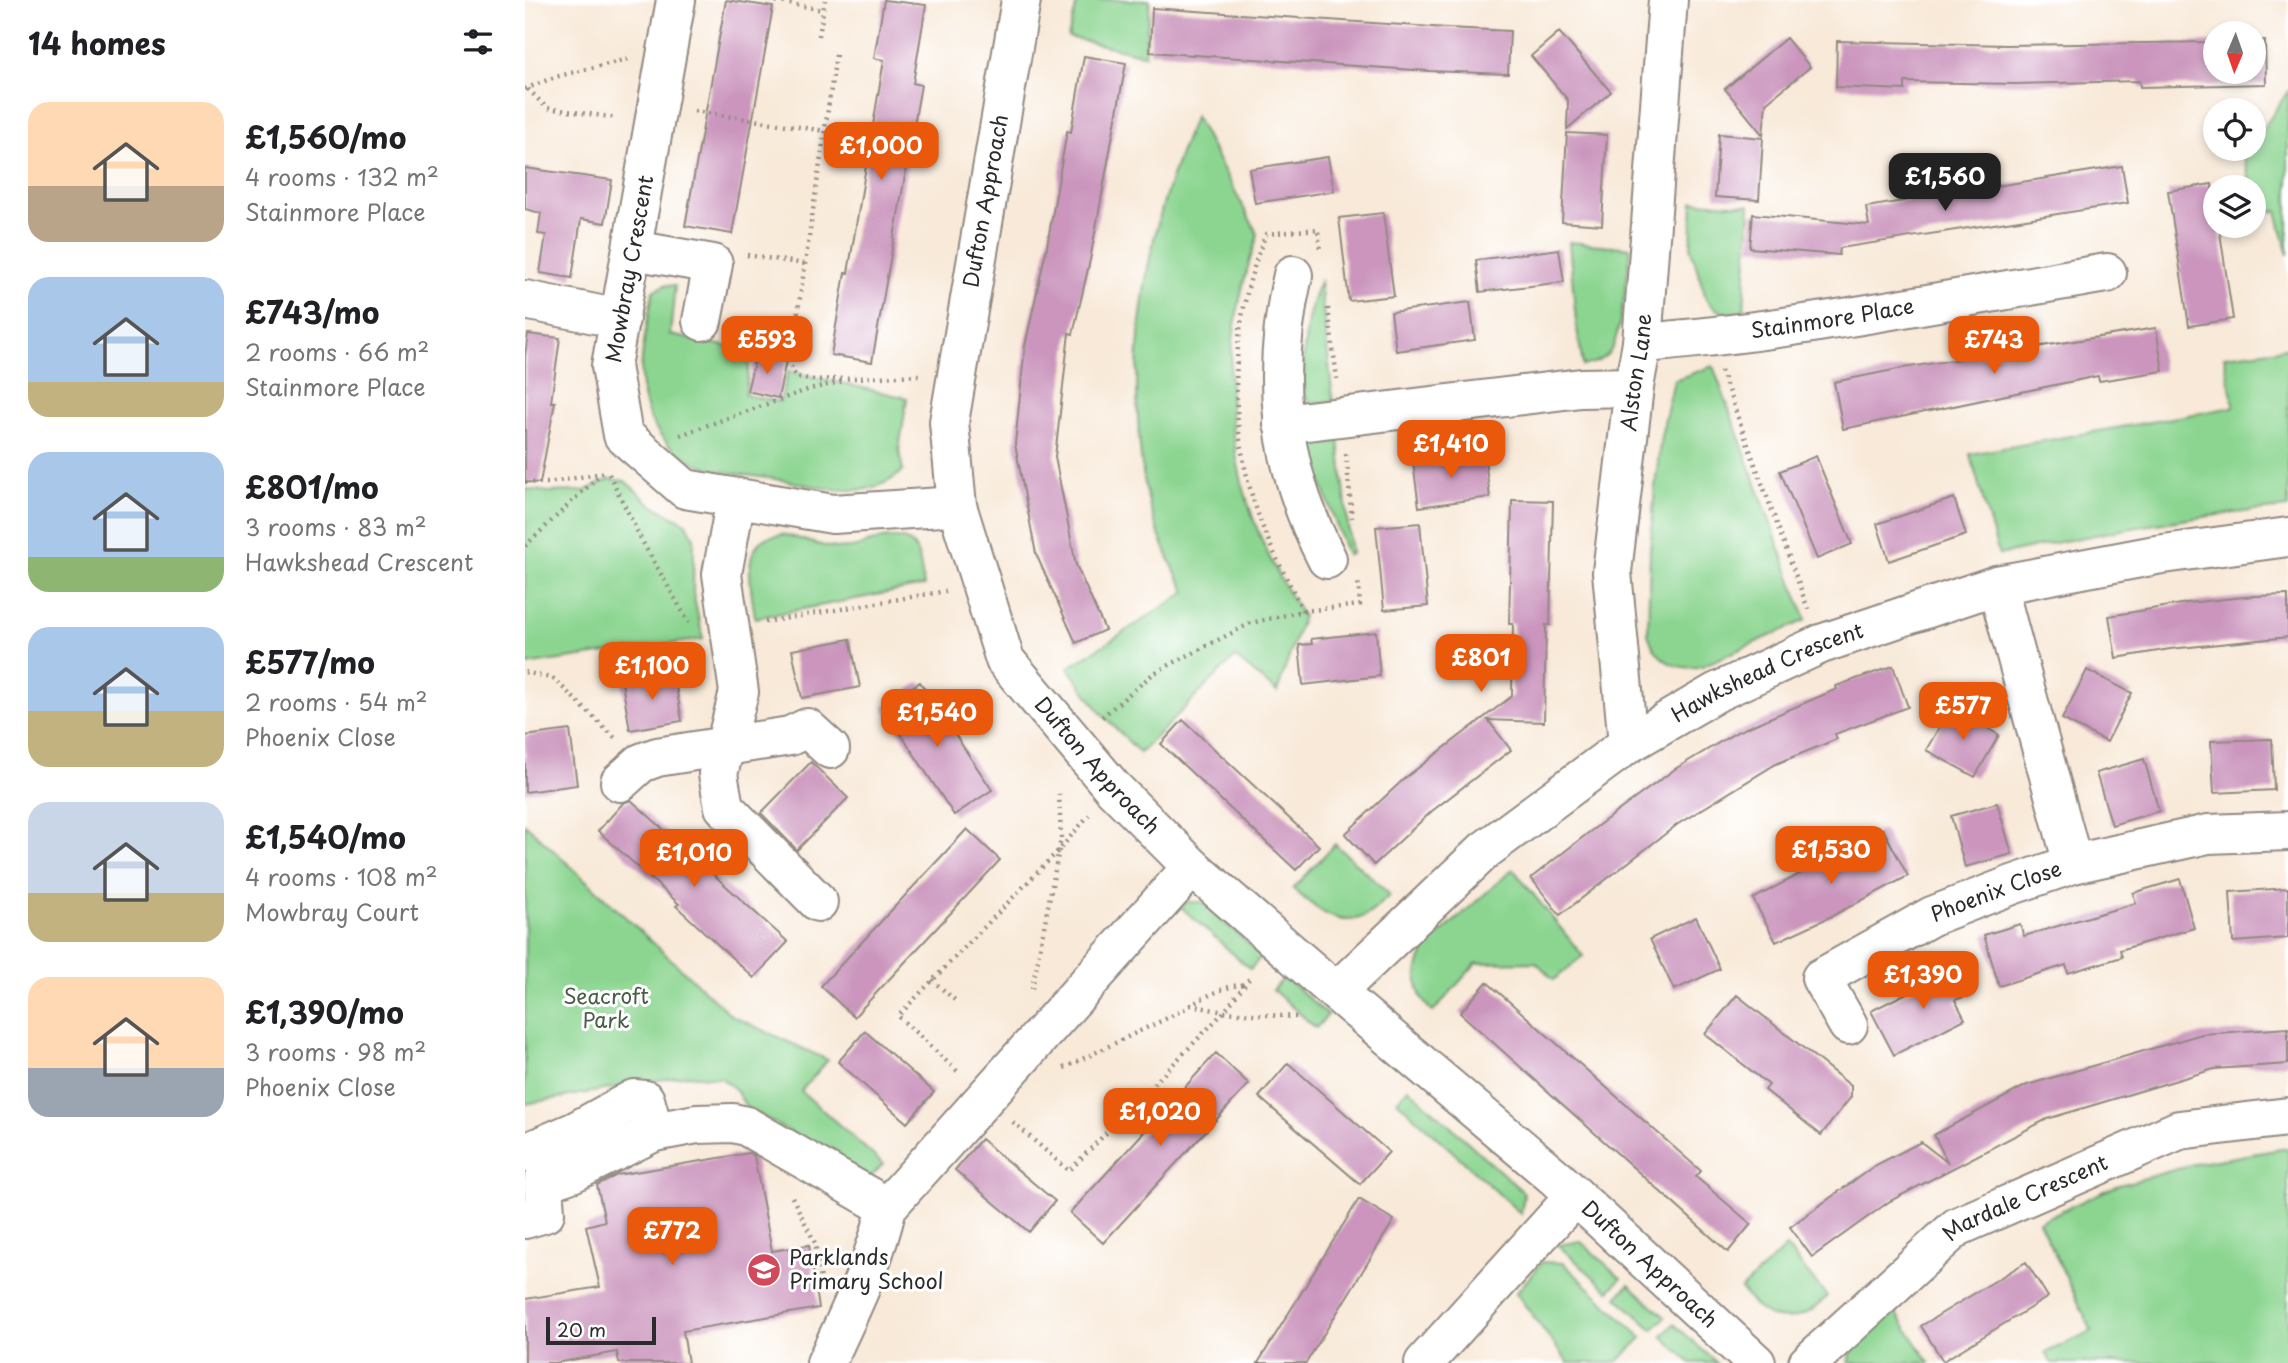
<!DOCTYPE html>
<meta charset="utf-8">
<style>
:root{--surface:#fff;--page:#f2f2f2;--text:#202124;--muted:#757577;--accent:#ea580c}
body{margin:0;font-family:"Playpen Sans",sans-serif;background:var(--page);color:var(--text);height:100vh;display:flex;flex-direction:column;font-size:26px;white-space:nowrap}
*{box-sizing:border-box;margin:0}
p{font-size:23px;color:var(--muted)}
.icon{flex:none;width:38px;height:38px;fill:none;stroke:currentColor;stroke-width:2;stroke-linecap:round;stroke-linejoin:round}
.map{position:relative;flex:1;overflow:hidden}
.panel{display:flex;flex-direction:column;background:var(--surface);width:525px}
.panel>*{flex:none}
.needle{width:46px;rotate:182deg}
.buttons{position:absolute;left:1678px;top:21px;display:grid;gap:14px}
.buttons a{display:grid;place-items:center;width:63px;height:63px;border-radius:50%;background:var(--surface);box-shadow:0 4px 10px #0003;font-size:35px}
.scale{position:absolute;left:21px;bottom:18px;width:110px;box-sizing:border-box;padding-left:7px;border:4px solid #2b2b2b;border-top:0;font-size:19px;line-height:24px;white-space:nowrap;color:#2b2b2b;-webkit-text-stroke:5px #fff;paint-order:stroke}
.price{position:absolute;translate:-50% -60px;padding:0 16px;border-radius:14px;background:var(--accent);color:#fff;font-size:23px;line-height:46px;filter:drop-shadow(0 2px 4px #0008)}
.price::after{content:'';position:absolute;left:50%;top:42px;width:21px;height:16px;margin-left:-10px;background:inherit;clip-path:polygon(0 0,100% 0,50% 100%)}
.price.selected{background:#222;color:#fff}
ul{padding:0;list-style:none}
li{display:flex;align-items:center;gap:21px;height:175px;padding:0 28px}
li span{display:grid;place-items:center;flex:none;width:196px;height:140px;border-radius:21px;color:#555}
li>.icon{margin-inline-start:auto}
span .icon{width:84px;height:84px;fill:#fffc;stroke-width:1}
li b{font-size:30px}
h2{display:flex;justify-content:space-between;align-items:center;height:84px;padding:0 28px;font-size:30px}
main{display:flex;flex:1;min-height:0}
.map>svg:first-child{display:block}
</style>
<main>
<section class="panel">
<h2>14 homes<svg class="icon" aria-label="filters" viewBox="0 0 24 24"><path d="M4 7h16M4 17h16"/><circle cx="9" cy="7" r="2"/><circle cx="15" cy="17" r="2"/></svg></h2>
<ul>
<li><span style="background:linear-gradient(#ffd9b3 60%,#b9a48a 0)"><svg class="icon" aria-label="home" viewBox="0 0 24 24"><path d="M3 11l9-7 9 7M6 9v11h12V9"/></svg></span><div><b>£1,560/mo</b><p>4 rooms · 132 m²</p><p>Stainmore Place</p></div></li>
<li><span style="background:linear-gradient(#a9c7e8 75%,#c2b280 0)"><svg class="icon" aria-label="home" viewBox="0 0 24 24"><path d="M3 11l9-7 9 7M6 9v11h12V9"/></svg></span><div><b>£743/mo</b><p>2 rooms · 66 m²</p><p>Stainmore Place</p></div></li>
<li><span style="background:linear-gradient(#a9c7e8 75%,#8fb573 0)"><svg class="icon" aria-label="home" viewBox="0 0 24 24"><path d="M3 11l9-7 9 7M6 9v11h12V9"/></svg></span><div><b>£801/mo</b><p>3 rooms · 83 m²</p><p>Hawkshead Crescent</p></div></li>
<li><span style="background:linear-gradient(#a9c7e8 60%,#c2b280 0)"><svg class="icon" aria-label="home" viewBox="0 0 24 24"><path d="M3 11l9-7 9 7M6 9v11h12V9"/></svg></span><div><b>£577/mo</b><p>2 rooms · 54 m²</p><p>Phoenix Close</p></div></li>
<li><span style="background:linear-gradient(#c9d6e8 65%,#c2b280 0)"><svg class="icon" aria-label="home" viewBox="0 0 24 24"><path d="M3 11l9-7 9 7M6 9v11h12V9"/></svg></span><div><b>£1,540/mo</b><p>4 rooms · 108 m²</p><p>Mowbray Court</p></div></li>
<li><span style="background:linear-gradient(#ffd9b3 65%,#9aa5b1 0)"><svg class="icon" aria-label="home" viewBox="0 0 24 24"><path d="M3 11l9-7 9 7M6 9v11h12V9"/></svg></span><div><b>£1,390/mo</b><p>3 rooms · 98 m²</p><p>Phoenix Close</p></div></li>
</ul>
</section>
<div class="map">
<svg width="1763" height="1363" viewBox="0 0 1763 1363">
<rect width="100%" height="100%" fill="#fff"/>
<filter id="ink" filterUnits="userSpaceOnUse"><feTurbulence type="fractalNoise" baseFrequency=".0143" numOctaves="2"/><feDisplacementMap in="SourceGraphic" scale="14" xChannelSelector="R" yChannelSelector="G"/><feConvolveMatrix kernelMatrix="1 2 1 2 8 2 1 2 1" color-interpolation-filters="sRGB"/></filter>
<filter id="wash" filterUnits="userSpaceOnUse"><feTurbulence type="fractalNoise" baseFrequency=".00686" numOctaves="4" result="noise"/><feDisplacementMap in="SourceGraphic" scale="28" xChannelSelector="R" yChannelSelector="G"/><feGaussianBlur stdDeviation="1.57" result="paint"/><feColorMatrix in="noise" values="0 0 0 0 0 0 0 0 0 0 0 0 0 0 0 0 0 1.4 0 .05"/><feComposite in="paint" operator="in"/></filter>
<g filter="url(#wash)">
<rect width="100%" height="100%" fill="#f8e9d8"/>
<path fill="#8cd591" stroke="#5c805e" stroke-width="2" d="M 553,0 L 625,0 L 620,55 L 543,37 Z
M 1763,91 L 1763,255 L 1752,211 L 1732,213 L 1729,187 L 1726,187 L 1719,158 L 1725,149 L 1729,149 L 1729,143 Z
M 670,116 L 733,235 C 685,372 698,495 778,616 L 752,692 L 710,657 L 615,753 L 576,713 L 543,668 L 661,592 C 648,569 637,545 629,520 C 618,487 615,454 613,420 C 607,312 628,215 670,116 Z
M 1168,202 L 1225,205 L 1219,311 C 1202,315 1190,313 1181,298 L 1166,249 Z
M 1044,242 L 1106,248 C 1103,269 1096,335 1086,350 C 1079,360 1070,363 1058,366 L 1051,322 Z
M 795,282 L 808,401 L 786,403 L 777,392 C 779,354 779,316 795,282 Z
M 140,285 L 150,286 L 145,335 L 226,351 L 220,395 L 255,402 L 263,371 L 382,398 L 374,450 L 378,471 C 365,482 348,490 330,490 C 305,491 280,484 256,480 C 226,475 190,474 163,459 C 149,451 137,440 129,426 C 105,384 121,336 128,291 Z
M 1763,348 L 1763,508 C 1665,515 1569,534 1474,555 L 1445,454 L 1709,407 L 1699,356 Z
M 1188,366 L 1281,620 L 1177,666 C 1150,672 1131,660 1123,634 L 1125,551 L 1130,487 L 1136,436 L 1149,380 Z
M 813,430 L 826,554 L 822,555 L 784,448 L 787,438 Z
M 85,479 L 100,481 L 127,505 L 161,523 L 169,537 L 168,593 L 178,639 L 0,665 L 0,489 L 24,492 L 59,491 Z
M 257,534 C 279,539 304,551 326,548 C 335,547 344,542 352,540 C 394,531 393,552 399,586 L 230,618 C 228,596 215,551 241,538 C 245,536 252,536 257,534 Z
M 0,824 L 207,1016 L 303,1060 L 276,1091 L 358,1164 L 346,1177 L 222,1108 L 210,1089 L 196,1078 L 162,1075 L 0,1104 Z
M 810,844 L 865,895 C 858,901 851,909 843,914 C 814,932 789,906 768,889 Z
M 988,869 L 1058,956 L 1029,980 L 1011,962 L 951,963 L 908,1012 C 886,992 888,966 905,943 Z
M 661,902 L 677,902 L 737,956 L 725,969 L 657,908 Z
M 760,977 L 803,1015 L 791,1028 L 748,990 Z
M 883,1088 L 999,1193 L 996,1214 L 872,1101 Z
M 1763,1148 L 1763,1363 L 1527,1363 L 1520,1353 L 1567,1331 L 1514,1221 L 1591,1186 L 1674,1163 Z
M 1055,1241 L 1096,1278 L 1084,1291 L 1033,1245 Z
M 1261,1247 L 1302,1296 C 1285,1316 1259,1328 1235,1310 C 1228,1305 1222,1296 1216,1289 Z
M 1017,1262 L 1038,1263 L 1117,1338 L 1091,1363 L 1043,1363 L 991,1293 Z
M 1104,1284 L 1140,1317 L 1128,1330 L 1092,1297 Z
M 1368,1308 L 1405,1363 L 1324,1363 C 1327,1337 1349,1324 1368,1308 Z
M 1149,1324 L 1192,1363 L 1166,1363 L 1137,1336 Z"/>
<g id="blocks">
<path fill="#cb95bd" d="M 201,0 L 248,7 L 207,234 L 160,226 Z
M 359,0 L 401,5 L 388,83 L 396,85 L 347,362 L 306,355 L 320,273 L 323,273 L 359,60 L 349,58 Z
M 627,8 L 922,28 L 985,31 L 983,74 L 904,71 L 625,52 Z
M 1034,32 L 1086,92 L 1042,129 L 1043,100 L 1006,56 Z
M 1261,38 L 1285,67 L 1241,103 L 1238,135 L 1200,89 Z
M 1740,40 L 1741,84 L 1615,87 L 1614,81 L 1491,84 L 1380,82 L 1380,90 L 1311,87 L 1312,41 L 1482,45 L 1690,42 L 1690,72 L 1729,72 L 1729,41 Z
M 559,56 L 601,63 L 565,260 L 548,334 L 544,333 L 530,457 L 551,565 L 580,630 L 551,643 L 511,554 L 490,444 L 500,346 L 522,246 L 542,131 L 546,132 Z
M 1042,133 L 1082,135 L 1077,225 L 1037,222 Z
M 1194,134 L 1238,138 L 1234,200 L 1190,197 Z
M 803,157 L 809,191 L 730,203 L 724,169 Z
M 1597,166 L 1603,203 L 1315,248 L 1314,255 L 1225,248 L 1228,214 L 1344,225 L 1341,207 Z
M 0,168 L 87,180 L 80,223 L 56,219 L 47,278 L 15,273 L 21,235 L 13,234 L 16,213 L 0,209 Z
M 1687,184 L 1690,226 L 1694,226 L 1708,319 L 1664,326 L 1643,191 Z
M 858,213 L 869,296 L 824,301 L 814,218 Z
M 1034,249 L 1039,282 L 955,292 L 951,260 Z
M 945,302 L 950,340 L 871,351 L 866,312 Z
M 1631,328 L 1638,371 L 1574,381 L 1573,376 L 1318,429 L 1309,382 L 1378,368 Z
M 3,334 L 35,338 L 26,402 L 30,402 L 15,483 L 0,482 L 0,356 Z
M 231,354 L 261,361 L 253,398 L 222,391 Z
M 959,452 L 965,497 L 894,507 L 888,462 Z
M 1291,456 L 1327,544 L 1292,559 L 1255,471 Z
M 1429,498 L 1441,535 L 1364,561 L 1352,524 Z
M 987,500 L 1028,501 L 1025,625 L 1021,625 L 1019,722 L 963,720 L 986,750 L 907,811 L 849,865 L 820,834 L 880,778 L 987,696 L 988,624 L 984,624 Z
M 895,523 L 903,606 L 859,610 L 851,527 Z
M 1763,595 L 1763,637 L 1645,649 L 1591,658 L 1584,616 L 1662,603 L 1729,596 Z
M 851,632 L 855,676 L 778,685 L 774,645 L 787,644 L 786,639 Z
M 325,639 L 335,687 L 277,698 L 267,650 Z
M 1368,666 L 1383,707 L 1310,734 L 1312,739 L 1251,764 L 1153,824 L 1035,915 L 1006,878 L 1067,830 L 1150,769 L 1212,732 L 1312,689 L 1311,686 Z
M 1562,670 L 1607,693 L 1582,742 L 1537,719 Z
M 149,675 L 157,721 L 105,730 L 97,683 Z
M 395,682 L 467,790 L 429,815 L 358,707 Z
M 1426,707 L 1474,735 L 1450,777 L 1401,750 Z
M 658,720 L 794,846 L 771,870 L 636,744 Z
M 45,730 L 52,785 L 0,792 L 0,736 Z
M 1747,739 L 1749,790 L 1689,793 L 1686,741 Z
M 1619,759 L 1634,811 L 1587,825 L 1571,773 Z
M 286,762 L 323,798 L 272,850 L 236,813 Z
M 106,800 L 263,942 L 229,978 L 151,906 L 154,904 L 73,831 L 98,803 Z
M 1472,803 L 1487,854 L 1440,867 L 1426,816 Z
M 442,829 L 475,860 L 329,1017 L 296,986 Z
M 1358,829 L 1383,876 L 1307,916 L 1251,942 L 1228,899 Z
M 1655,879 L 1669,928 L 1595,950 L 1597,957 L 1543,973 L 1541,965 L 1474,986 L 1459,935 L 1495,924 L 1499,936 L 1611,903 L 1608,893 Z
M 1763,888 L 1763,938 L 1708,942 L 1705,892 Z
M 1171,917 L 1195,969 L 1149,990 L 1125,939 Z
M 1433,967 L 1448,994 L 1430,1000 L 1440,1019 L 1369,1055 L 1346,1011 Z
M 962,982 L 1176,1171 L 1171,1177 L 1226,1224 L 1203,1252 L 935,1013 Z
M 1212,995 L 1326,1086 L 1326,1097 L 1296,1135 L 1240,1090 L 1244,1085 L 1180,1034 Z
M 1763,1028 L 1763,1064 L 1689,1069 L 1522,1119 L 1365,1201 L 1287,1257 L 1265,1227 L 1349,1166 L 1396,1142 L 1423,1163 L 1409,1135 L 1502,1085 L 1677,1034 Z
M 340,1031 L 409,1092 L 382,1123 L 313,1062 Z
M 691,1053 L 724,1084 L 578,1243 L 545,1213 Z
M 763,1063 L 864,1152 L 835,1184 L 734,1097 Z
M 456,1139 L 530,1201 L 504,1232 L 430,1170 Z
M 224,1153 L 229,1156 L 247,1251 L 284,1245 L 294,1308 L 158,1331 L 163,1363 L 94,1363 L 92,1352 L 30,1363 L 0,1363 L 0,1299 L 75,1287 L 61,1226 L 80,1221 L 72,1185 L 92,1175 Z
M 834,1199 L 869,1220 L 781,1363 L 733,1363 Z
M 1501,1262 L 1523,1297 L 1418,1361 L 1396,1326 Z"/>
</g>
</g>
<g filter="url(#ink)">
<use href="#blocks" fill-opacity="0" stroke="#928a82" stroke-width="2"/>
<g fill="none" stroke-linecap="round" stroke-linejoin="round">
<g stroke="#928a82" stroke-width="42">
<g id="minor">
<path d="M 151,0 L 86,366 L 98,435 L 160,489 L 308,514 L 432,506"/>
<path id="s1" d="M 496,0 L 424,422 L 432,506 L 480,660 L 587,787 L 667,867 L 811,992 L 1031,1178 L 1231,1363"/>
<path d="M 108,250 L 188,264 L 177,321"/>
<path d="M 768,275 C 745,377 754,466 802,559"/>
<path d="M 0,300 L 95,319"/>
<path id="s2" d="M 1117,343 C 1273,331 1428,298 1582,273"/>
<path d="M 758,424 L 1056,388 L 1109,387"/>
<path d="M 211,498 L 197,574 L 214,692 L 193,774 L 199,807 L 293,902"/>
<path d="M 1472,585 L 1548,864"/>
<path id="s3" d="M 1103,744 L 1087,572 L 1109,387 L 1117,343 L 1143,0"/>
<path d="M 95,782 L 116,763 L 132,757 L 265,736 L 282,728 L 305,749"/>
<path id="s4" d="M 811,992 L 960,850 L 1103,744 L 1192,692 L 1296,644 L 1472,585 L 1631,555 L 1763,537"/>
<path id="s5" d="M 1323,1025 L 1296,978 L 1407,916 L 1487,885 L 1548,864 L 1683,834 L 1763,831"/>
<path d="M 0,1153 L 51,1131 L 109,1099 L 120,1100 L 129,1132"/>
<path d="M 0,1219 L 20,1213 L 18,1183 L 49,1172 L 129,1132 L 172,1124 L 208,1123 L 221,1126 L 362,1207"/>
<path d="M 301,1363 C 325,1311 349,1264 362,1207 L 667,867"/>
<path d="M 899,1363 L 1050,1196"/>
<path id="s6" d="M 1283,1363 L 1432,1227 L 1654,1130 L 1763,1117"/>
</g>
</g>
<path stroke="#928a82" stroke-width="4.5" stroke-dasharray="2 5" stroke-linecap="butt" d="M 244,0 L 298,10
M 294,36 L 300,0
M 311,55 L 265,365 L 271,377 L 289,380 L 395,375
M 0,89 L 30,77 L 103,59
M 3,89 L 22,108 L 92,118
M 169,111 L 300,131
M 222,255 L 280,264
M 803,308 L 812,379
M 1196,371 L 1283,609
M 155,435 L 285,389 L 319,381
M 821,454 L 827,518
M 84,474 L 117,541 L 164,623
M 0,482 L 23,483 L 82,472
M 0,546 L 74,476
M 778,611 L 835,605 L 833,579
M 240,622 L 421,591
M 0,672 L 29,679 L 91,739
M 577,717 L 629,673 L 726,623 L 778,611 C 764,582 748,554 737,525 C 701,431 703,326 741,234 L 793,229 L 795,250
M 407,980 L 431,1001
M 507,989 L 536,839 L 534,793
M 665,1005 L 699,1012 L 772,1017
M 539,1068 C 572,1052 604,1036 636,1021 C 665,1008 687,988 720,984
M 432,1071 L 373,1016 L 535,849 L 564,815
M 488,1122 L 544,1171 L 699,1012 L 727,975
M 267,1197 L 290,1243 L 296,1280"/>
<use href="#minor" stroke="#fff" stroke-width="38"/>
</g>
</g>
<defs>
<g id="school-disc" transform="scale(1.75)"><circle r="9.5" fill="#d1495b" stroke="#fff"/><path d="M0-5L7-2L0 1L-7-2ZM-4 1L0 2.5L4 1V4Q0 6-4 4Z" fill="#fff"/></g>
</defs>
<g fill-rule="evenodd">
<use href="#school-disc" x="239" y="1270"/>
</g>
<g text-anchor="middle" stroke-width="6" stroke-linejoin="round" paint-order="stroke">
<g font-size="21" fill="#2b2b2b" stroke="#fff">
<text transform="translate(461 201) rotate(-80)" y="7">Dufton Approach</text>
<text transform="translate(105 269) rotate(-80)" y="7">Mowbray Crescent</text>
<text dy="7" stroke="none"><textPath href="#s2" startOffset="192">Stainmore Place</textPath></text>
<text dy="7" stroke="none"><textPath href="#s3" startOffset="374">Alston Lane</textPath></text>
<text dy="7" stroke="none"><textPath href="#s4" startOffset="541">Hawkshead Crescent</textPath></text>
<text dy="7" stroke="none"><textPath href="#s1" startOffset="814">Dufton Approach</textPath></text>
<text dy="7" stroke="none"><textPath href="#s5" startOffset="250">Phoenix Close</textPath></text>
<text dy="7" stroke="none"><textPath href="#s6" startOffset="276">Mardale Crescent</textPath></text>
<text dy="7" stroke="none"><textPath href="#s1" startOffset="1559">Dufton Approach</textPath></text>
</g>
<g font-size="21" fill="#485e4a" stroke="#fff">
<text x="81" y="1004">Seacroft<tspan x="81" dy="24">Park</tspan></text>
</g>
<g font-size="21" fill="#2b2b2b" stroke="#fff" text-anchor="start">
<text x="264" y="1265">Parklands<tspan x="264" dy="24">Primary School</tspan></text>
</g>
</g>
</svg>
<div class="buttons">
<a><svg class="needle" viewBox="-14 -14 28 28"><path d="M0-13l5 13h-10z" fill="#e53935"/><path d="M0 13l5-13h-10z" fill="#757577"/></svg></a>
<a><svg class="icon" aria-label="locate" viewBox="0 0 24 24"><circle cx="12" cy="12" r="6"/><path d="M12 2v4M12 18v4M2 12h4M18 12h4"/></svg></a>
<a><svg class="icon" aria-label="layers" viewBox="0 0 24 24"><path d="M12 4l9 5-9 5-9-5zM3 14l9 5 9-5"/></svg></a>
</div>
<div class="scale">20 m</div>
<b class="price" style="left:356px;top:182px">£1,000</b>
<b class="price selected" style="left:1420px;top:213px">£1,560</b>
<b class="price" style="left:242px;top:376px">£593</b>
<b class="price" style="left:1469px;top:376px">£743</b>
<b class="price" style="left:926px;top:480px">£1,410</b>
<b class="price" style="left:956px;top:694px">£801</b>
<b class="price" style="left:127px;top:702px">£1,100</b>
<b class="price" style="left:1438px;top:742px">£577</b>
<b class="price" style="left:412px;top:749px">£1,540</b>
<b class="price" style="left:1306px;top:886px">£1,530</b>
<b class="price" style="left:169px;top:889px">£1,010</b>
<b class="price" style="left:1398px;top:1011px">£1,390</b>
<b class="price" style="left:635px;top:1148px">£1,020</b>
<b class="price" style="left:147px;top:1267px">£772</b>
</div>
</main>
